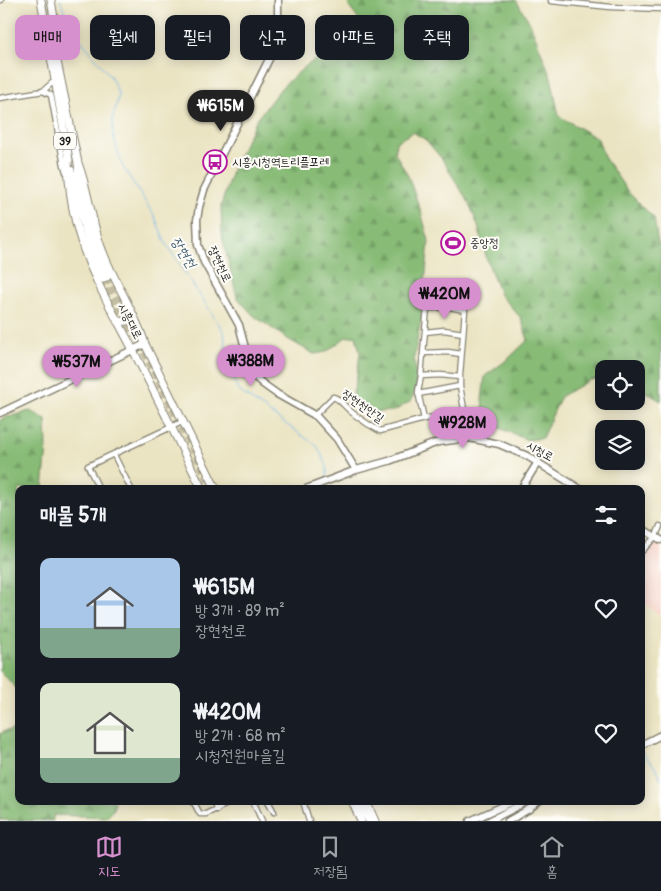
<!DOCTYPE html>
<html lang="ko">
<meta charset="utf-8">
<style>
:root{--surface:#171b24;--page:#242831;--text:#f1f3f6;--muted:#9ea1a6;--line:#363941;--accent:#d690ce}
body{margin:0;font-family:Pangolin,"Poor Story",sans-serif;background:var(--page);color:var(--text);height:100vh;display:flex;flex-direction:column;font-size:19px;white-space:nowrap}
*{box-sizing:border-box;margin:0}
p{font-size:16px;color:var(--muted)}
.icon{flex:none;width:28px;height:28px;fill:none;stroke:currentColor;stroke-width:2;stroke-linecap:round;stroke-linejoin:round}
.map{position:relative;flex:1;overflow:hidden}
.drawer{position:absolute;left:15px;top:485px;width:630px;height:320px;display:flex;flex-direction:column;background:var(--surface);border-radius:10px;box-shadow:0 2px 12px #0003}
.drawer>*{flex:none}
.hud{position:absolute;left:15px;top:15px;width:631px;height:45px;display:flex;gap:10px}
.tools{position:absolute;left:595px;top:360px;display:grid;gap:10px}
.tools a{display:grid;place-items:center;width:50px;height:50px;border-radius:10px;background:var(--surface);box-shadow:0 2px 12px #0003;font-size:25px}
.price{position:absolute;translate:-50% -42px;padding:0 11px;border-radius:18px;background:var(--accent);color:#111;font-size:16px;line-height:32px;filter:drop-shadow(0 1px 2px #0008)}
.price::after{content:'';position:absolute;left:50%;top:30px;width:15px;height:11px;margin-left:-8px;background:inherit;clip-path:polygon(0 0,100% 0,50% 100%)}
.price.on{background:#222;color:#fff}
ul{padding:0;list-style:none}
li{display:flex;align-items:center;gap:15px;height:125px;padding:0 25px}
li span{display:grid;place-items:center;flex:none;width:140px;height:100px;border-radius:10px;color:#555}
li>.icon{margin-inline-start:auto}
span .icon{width:60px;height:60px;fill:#fffc;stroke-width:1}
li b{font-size:21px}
h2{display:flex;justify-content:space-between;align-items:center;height:60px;padding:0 25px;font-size:21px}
.tag{padding:0 18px;border-radius:10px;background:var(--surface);box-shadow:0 2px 12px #0003;font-size:18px;line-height:45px}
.tag.on{background:var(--accent);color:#111}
.tabs{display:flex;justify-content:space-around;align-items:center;height:70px;border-top:1px solid var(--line);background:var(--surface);font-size:14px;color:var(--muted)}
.tabs a{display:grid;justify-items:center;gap:2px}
.tabs .on{color:var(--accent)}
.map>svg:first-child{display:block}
</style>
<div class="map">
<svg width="661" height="821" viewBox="0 0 661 821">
<defs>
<pattern id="forest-firs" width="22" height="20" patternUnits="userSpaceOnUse" patternTransform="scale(1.25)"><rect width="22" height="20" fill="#87bb76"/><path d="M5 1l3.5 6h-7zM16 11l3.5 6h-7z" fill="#74a066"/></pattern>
</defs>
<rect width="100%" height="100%" fill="#fdfcf7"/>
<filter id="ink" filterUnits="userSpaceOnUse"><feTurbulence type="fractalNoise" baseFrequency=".02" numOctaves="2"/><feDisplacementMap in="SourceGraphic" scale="10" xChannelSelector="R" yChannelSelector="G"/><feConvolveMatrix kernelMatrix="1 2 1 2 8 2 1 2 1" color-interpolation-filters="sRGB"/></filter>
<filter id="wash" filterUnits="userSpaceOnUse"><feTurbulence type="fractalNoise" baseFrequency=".0096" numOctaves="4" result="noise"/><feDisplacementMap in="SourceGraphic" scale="20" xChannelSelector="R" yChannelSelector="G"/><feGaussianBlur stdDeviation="1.12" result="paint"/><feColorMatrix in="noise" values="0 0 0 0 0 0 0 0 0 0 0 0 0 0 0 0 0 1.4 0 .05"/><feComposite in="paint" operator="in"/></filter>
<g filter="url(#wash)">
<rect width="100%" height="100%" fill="#ebe4c3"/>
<path fill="#f7d1c7" d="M 655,542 L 661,547 L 661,616 L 641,601 L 641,559 Z"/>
<path fill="url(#forest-firs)" stroke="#526c49" d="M 348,0 L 516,0 L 530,23 L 551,77 L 559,116 L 598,139 L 604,157 L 628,192 L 654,218 L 658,244 L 661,246 L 661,401 L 636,386 L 636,369 L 604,369 L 604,378 L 590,380 L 561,396 L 542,438 L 528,440 L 497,427 L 485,424 L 482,399 L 485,376 L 507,360 L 528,340 L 521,318 L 500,295 L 487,260 L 478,226 L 469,203 L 442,159 L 426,140 L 413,132 L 396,142 L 395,153 L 408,176 L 421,212 L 429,241 L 422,314 L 414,358 L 417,387 L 411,401 L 394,411 L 375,412 L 356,405 L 353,394 L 357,376 L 360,353 L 356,336 L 346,337 L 326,352 L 314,354 L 286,338 L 253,315 L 237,297 L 222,236 L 221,206 L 232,171 L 256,120 L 282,87 L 307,65 L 321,57 L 358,59 L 366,44 L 362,24 L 349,7 Z
M 30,411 L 46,419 L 47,447 L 43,489 L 19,489 L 19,691 L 0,671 L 0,420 L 4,418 Z
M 19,729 L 19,801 L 115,801 L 114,809 L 106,817 L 53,815 L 53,821 L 0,820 L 0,734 L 5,731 Z"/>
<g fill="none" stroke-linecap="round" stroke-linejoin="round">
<path stroke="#71b8e9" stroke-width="1" d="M 60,0 L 71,28 L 111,77 L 119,95 L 113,117 L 113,135 L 122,165 L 155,217 L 165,242 L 224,332 L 228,368 L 239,391 L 317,446 L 327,466 L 327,478
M 641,751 L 658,771 L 661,779"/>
</g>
</g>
<g filter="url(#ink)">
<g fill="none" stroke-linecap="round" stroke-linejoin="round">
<path stroke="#c2bca2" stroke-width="7" stroke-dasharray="7 3.5" stroke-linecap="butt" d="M 107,277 L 212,489
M 103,279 L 131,337"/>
<g stroke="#848070" stroke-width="7">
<path id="street" d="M 0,0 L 1,0
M 551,0 L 551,1 L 611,7 L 661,9
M 52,83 L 43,91 L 51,95 L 64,165 L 66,172
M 0,98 L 43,91
M 425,332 L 444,330 L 463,333
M 423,353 L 448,352 L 461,354
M 421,376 L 440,375 L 460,377
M 418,394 L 460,386
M 314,416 L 333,397 C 338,398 339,400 343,404 C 353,415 367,424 380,431 L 424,419 L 465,411
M 424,419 L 418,392 L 421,376 L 427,308 L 449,307 L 465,310 L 460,375 L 460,386 L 469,438
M 114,455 L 131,489
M 99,489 L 88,466 L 182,422
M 641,552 L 656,536 L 660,526
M 193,801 L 200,814 L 206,814 L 233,801
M 213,801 L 217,810
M 253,801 L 262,821
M 268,801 L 274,812
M 303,801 L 309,821"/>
</g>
<g stroke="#848070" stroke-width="9">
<path id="secondary" d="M 278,0 L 278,32 L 275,47 L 204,190 L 199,207 L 197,220 L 198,245 L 204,262 L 239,325 L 250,367 L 255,377 L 263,384 L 277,394 L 316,416 L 337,439 L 356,470
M 0,413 L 145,344
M 306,489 L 356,470 L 389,461 L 438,442 L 469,438 L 499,444 L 527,456 L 580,489
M 521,489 L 538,462
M 641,528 L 661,540
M 641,745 L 661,735
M 470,821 L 514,801
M 489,821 L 528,801
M 508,821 L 529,809 L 539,801"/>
</g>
<g stroke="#848070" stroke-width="9">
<path id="primary" d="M 41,0 L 69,160
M 51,0 L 60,53
M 52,37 L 78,163 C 80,202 91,241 107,277
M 68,155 C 68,198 78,242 97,281 C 108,305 122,328 134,352 C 157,397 179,443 202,489
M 78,163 C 89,192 91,223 103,252 C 115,284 135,312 145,344 L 216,489
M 71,170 C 80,207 86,244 103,279
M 117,321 C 125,322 129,322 133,316
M 352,801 L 361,821
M 359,801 L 369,821
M 366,801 L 375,821"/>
</g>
<use href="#street" stroke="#fff" stroke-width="4.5"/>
<use href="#secondary" stroke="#fff" stroke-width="6"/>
<use href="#primary" stroke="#fff" stroke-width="7"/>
</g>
</g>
<defs>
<g id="bus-ring" transform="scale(1.25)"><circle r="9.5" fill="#fdfcf7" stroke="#b5179e" stroke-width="1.5"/><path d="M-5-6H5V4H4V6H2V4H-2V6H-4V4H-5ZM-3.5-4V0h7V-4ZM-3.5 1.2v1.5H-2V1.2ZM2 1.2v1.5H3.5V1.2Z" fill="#b5179e"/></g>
<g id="stadium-ring" transform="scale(1.25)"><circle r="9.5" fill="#fdfcf7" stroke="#b5179e" stroke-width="1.5"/><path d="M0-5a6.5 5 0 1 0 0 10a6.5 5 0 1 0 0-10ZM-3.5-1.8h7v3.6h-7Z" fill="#b5179e"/></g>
</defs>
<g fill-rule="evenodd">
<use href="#bus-ring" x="215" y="162"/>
<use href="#stadium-ring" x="453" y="243"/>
</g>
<g text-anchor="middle" stroke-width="4" stroke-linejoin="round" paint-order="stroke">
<rect fill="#fdfcf7" stroke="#605f5e" stroke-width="1" x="54" y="132.5" width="22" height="17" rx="4"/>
<g font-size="11" font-weight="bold" fill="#1c1c1c">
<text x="65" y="145">39</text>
</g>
<g font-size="12" fill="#1c1c1c" stroke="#fdfcf7" text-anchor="start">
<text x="232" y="166">시흥시청역트리플포레</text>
<text x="470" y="247">중앙정</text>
</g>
<g font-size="12" fill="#1c1c1c" stroke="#fdfcf7">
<text transform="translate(220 264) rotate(65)" y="4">장현천로</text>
<text transform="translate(130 321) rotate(62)" y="4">시흥대로</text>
<text transform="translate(363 406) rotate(35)" y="4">장현천안길</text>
<text transform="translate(540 451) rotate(29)" y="4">시청로</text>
</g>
<g font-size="14" font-style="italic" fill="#3e5a6e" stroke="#fdfcf7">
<text transform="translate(184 252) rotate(58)" y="5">장현천</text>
</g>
</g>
</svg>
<div class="tools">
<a><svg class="icon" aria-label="locate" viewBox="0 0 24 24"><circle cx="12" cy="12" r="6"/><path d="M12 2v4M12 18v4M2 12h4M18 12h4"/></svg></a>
<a><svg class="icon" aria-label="layers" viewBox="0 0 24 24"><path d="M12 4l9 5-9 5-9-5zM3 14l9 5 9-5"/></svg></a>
</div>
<b class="price on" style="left:221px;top:132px">₩615M</b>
<b class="price" style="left:445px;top:320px">₩420M</b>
<b class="price" style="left:251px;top:387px">₩388M</b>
<b class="price" style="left:77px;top:388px">₩537M</b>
<b class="price" style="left:463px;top:449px">₩928M</b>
<div class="hud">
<a class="tag on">매매</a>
<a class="tag">월세</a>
<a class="tag">필터</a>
<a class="tag">신규</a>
<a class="tag">아파트</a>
<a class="tag">주택</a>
</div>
<section class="drawer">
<h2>매물 5개<svg class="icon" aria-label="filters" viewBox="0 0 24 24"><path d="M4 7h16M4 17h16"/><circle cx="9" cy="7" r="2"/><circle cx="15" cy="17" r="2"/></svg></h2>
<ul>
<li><span style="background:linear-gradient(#a9c7e8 70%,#7fa58c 0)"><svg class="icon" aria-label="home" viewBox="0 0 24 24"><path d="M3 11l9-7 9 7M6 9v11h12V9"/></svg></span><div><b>₩615M</b><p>방 3개 · 89 m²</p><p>장현천로</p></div><svg class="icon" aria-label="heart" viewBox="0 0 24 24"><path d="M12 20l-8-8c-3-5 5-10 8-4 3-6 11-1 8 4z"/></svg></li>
<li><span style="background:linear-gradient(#dfe7d0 75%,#7fa58c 0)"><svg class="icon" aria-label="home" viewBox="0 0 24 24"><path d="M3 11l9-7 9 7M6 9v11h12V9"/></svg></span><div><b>₩420M</b><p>방 2개 · 68 m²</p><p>시청전원마을길</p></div><svg class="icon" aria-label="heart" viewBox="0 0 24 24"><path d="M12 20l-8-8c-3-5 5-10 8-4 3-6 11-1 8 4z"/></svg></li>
</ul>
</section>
</div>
<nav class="tabs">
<a class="on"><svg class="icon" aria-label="map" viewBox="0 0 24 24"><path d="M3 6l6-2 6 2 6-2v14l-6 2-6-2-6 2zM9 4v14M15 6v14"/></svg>지도</a>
<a><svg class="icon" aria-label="saved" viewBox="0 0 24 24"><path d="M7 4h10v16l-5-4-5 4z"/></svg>저장됨</a>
<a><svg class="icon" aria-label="home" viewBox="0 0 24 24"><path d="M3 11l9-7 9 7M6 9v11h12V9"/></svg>홈</a>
</nav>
